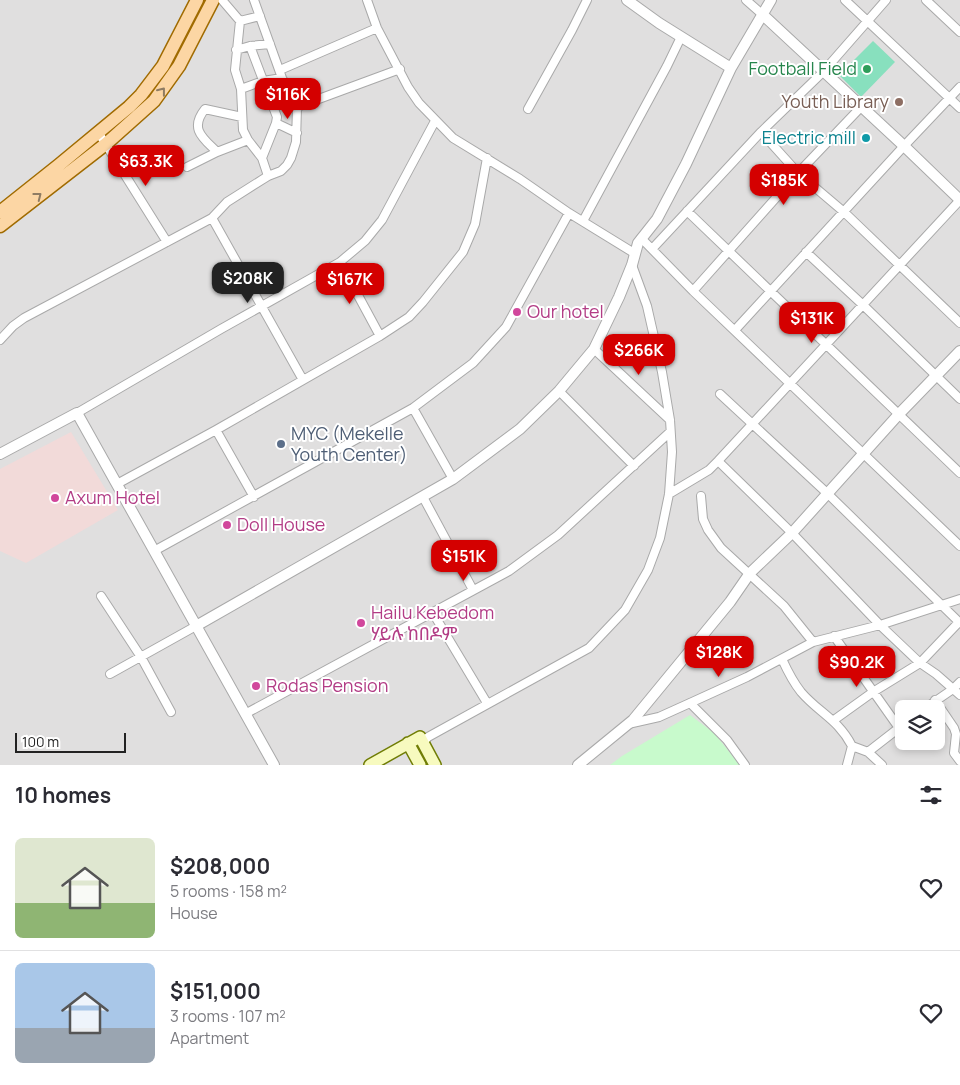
<!DOCTYPE html>
<meta charset="utf-8">
<style>
:root{--surface:#fff;--page:#f7f7f7;--text:#2b2b33;--muted:#7c7c81;--line:#e1e1e2;--accent:#d40000}
body{margin:0;font-family:Manrope,"Noto Sans Ethiopic",sans-serif;background:var(--page);color:var(--text);height:100vh;display:flex;flex-direction:column;font-size:19px;white-space:nowrap}
*{box-sizing:border-box;margin:0}
p{font-size:16px;color:var(--muted)}
.icon{flex:none;width:28px;height:28px;fill:none;stroke:currentColor;stroke-width:2;stroke-linecap:round;stroke-linejoin:round}
.map{position:relative;height:765px;overflow:hidden}
.panel{display:flex;flex-direction:column;background:var(--surface);flex:1}
.panel>*{flex:none}
.buttons{position:absolute;left:895px;top:700px;display:grid;gap:10px}
.buttons a{display:grid;place-items:center;width:50px;height:50px;border-radius:8px;background:var(--surface);box-shadow:0 2px 8px #0003;font-size:25px}
.scale{position:absolute;left:15px;bottom:12px;width:111px;box-sizing:border-box;padding-left:5px;border:2px solid #222;border-top:0;font-size:14px;line-height:18px;white-space:nowrap;color:#222;-webkit-text-stroke:4px #fff;paint-order:stroke}
.price{position:absolute;translate:-50% -42px;padding:0 11px;border-radius:10px;background:var(--accent);color:#fff;font-size:16px;line-height:32px;filter:drop-shadow(0 1px 2px #0008)}
.price::after{content:'';position:absolute;left:50%;top:30px;width:15px;height:11px;margin-left:-8px;background:inherit;clip-path:polygon(0 0,100% 0,50% 100%)}
.price.selected{background:#222;color:#fff}
ul{padding:0;list-style:none}
li{display:flex;align-items:center;gap:15px;height:125px;padding:0 15px}
li+li{border-top:1px solid var(--line)}
li span{display:grid;place-items:center;flex:none;width:140px;height:100px;border-radius:8px;color:#555}
li>.icon{margin-inline-start:auto}
span .icon{width:60px;height:60px;fill:#fffc;stroke-width:1}
li b{font-size:21px}
h2{display:flex;justify-content:space-between;align-items:center;height:60px;padding:0 15px;font-size:21px}
.map>svg:first-child{display:block}
</style>
<div class="map">
<svg width="960" height="765" viewBox="0 0 960 765">
<rect width="100%" height="100%" fill="#f2efe9"/>
<path fill="#e0dfdf" fill-rule="evenodd" d="M 0,0 L 960,0 L 960,765 L 0,765 ZM 904,709 L 936,709 L 936,741 L 904,741 Z"/>
<path fill="#f2dad9" d="M 71,432 L 118,510 L 26,563 L 0,551 L 0,469 Z"/>
<path fill="#c8facc" d="M 690,715 L 714,733 L 740,765 L 610,765 L 622,756 Z"/>
<path fill="#88e0be" d="M 873,41 L 895,62 L 861,97 L 839,75 Z"/>
<g fill="none" stroke-linecap="round" stroke-linejoin="round">
<g stroke="#a9a9a9" stroke-width="10">
<path id="minor" d="M 222,0 L 240,21 L 235,70 L 241,89 L 243,130 L 248,140 L 262,158 L 268,176
M 367,0 L 377,28 L 408,87 L 419,103 L 453,138 L 520,179 L 569,213 L 634,253
M 746,0 L 763,15
M 845,0 L 960,108
M 926,0 L 960,32
M 240,21 L 260,16
M 250,46 L 277,117 L 276,123 L 262,158
M 236,50 L 250,46 L 270,44
M 280,70 L 377,28
M 241,89 L 263,81 L 282,78
M 297,107 L 400,69
M 528,109 L 572,30 L 587,0
M 276,123 L 297,133
M 98,132 L 167,242
M 761,132 L 798,173 L 844,212 L 960,323
M 217,152 C 203,138 189,129 205,109 L 242,117
M 187,167 L 217,152 L 248,140
M 687,211 L 960,473
M 212,218 L 303,380
M 583,221 L 667,66 L 681,37
M 641,238 L 693,291 L 960,546
M 653,248 L 761,132 L 823,72 L 886,0
M 806,252 L 863,305 L 960,399
M 340,262 L 380,336
M 693,291 L 798,173 L 861,107
M 735,330 L 904,146 L 960,87
M 0,340 L 13,326 L 24,318 L 212,218 L 227,202 L 268,176 L 281,171 L 287,165 L 291,158 L 296,142 L 297,107 L 282,78 L 254,0
M 594,349 L 670,420
M 559,391 L 634,466
M 720,394 L 828,494 L 960,623
M 413,408 L 453,479
M 77,413 L 221,329 L 340,262 L 365,241 L 382,220 L 435,121
M 216,430 L 254,497
M 718,461 L 792,533 L 880,625 L 920,663 L 936,674 L 960,695
M 117,484 L 216,430 L 380,336 L 409,317 L 423,302 L 463,252 L 475,224 L 487,158
M 669,494 L 709,470 L 718,461 L 960,200
M 701,496 L 703,519 L 708,530 L 721,548 L 784,606 L 813,642
M 423,497 L 473,590
M 154,551 L 413,408 L 473,363 L 506,327 L 569,213
M 101,596 L 141,657 L 171,712
M 433,613 L 487,703
M 834,636 L 899,728
M 782,659 C 787,670 793,682 801,692 C 819,713 838,719 852,746 L 847,765
M 110,674 L 196,626
M 935,700 L 954,728 L 956,734 L 954,753 L 960,761
M 690,703 L 727,740 L 745,765
M 924,709 L 953,689 L 960,682
M 245,714 L 509,571 L 558,535 L 670,432
M 834,720 L 873,692 L 920,663 L 959,622
M 628,724 L 659,717 L 690,703 L 747,677 L 813,642 L 880,625 L 960,599
M 423,743 L 428,737 L 589,648 L 625,610 L 648,570 L 660,538 L 669,494 L 672,452 L 670,420 L 662,372 L 647,306 L 632,265
M 852,746 L 868,752 L 882,765
M 868,752 L 904,724"/>
</g>
<g stroke="#a9a9a9" stroke-width="12">
<path id="tertiary" d="M 627,0 L 659,23 L 731,68
M 763,15 L 904,146 L 960,200
M 0,454 L 77,413 L 274,765
M 196,626 L 453,479 L 520,429 L 559,391 L 594,349 L 619,297 L 632,265 L 638,243 L 657,219 L 686,164 L 731,68 L 771,0
M 578,765 L 633,720 L 730,602 L 750,573 L 792,533 L 899,414 L 960,351"/>
</g>
<g stroke="#707d05" stroke-width="14">
<path id="secondary" d="M 408,743 L 420,765
M 370,765 L 420,737 L 435,765"/>
</g>
<g stroke="#a06b00" stroke-width="15">
<path id="primary" d="M 0,212 L 59,165 L 129,107 L 141,95 L 163,66 L 197,0
M 0,226 L 107,143 L 154,101 L 179,66 L 213,0"/>
</g>
<use href="#minor" stroke="#fff" stroke-width="8"/>
<use href="#tertiary" stroke="#fff" stroke-width="10"/>
<use href="#secondary" stroke="#f7fabf" stroke-width="11"/>
<use href="#primary" stroke="#fcd6a4" stroke-width="12"/>
</g>
<defs><path id="oneway-chevron" d="M-2-3.5L2.5 0L-2 3.5" fill="none" stroke-width="1.6" stroke-linecap="round" stroke-linejoin="round" transform="scale(1.25)"/></defs>
<g stroke="#8f7c63">
<use href="#oneway-chevron" transform="translate(162 91) rotate(-52)"/>
<use href="#oneway-chevron" transform="translate(38 196) rotate(-38)"/>
</g>
<circle fill="#2e9e5b" stroke="#fff" stroke-width="2" cx="867" cy="69" r="5"/>
<circle fill="#8d6e63" stroke="#fff" stroke-width="2" cx="899" cy="102" r="5"/>
<circle fill="#0f9aa8" stroke="#fff" stroke-width="2" cx="866" cy="138" r="5"/>
<g fill="#d1479c" stroke="#fff" stroke-width="2">
<circle cx="517" cy="312" r="5"/>
<circle cx="55" cy="498" r="5"/>
<circle cx="227" cy="525" r="5"/>
<circle cx="361" cy="623" r="5"/>
<circle cx="256" cy="686" r="5"/>
</g>
<circle fill="#5c6f8a" stroke="#fff" stroke-width="2" cx="281" cy="444" r="5"/>
<g text-anchor="middle" stroke-width="4" stroke-linejoin="round" paint-order="stroke">
<g font-size="18" fill="#27864d" stroke="#fff" text-anchor="end">
<text x="857" y="75">Football Field</text>
</g>
<g font-size="18" fill="#785e54" stroke="#fff" text-anchor="end">
<text x="889" y="108">Youth Library</text>
</g>
<g font-size="18" fill="#0d838f" stroke="#fff" text-anchor="end">
<text x="856" y="144">Electric mill</text>
</g>
<g font-size="18" fill="#b23c85" stroke="#fff" text-anchor="start">
<text x="527" y="318">Our hotel</text>
<text x="65" y="504">Axum Hotel</text>
<text x="237" y="531">Doll House</text>
<text x="371" y="619">Hailu Kebedom<tspan x="371" dy="21">ሃይሉ ከበዶም</tspan></text>
<text x="266" y="692">Rodas Pension</text>
</g>
<g font-size="18" fill="#4e5e75" stroke="#fff" text-anchor="start">
<text x="291" y="440">MYC (Mekelle<tspan x="291" dy="21">Youth Center)</tspan></text>
</g>
</g>
</svg>
<div class="buttons">
<a><svg class="icon" aria-label="layers" viewBox="0 0 24 24"><path d="M12 4l9 5-9 5-9-5zM3 14l9 5 9-5"/></svg></a>
</div>
<div class="scale">100 m</div>
<b class="price" style="left:288px;top:120px">$116K</b>
<b class="price" style="left:146px;top:187px">$63.3K</b>
<b class="price" style="left:784px;top:206px">$185K</b>
<b class="price selected" style="left:248px;top:304px">$208K</b>
<b class="price" style="left:350px;top:305px">$167K</b>
<b class="price" style="left:812px;top:344px">$131K</b>
<b class="price" style="left:639px;top:376px">$266K</b>
<b class="price" style="left:464px;top:582px">$151K</b>
<b class="price" style="left:719px;top:678px">$128K</b>
<b class="price" style="left:857px;top:688px">$90.2K</b>
</div>
<section class="panel">
<h2>10 homes<svg class="icon" aria-label="filters" viewBox="0 0 24 24"><path d="M4 7h16M4 17h16"/><circle cx="9" cy="7" r="2"/><circle cx="15" cy="17" r="2"/></svg></h2>
<ul>
<li><span style="background:linear-gradient(#dfe7d0 65%,#8fb573 0)"><svg class="icon" aria-label="home" viewBox="0 0 24 24"><path d="M3 11l9-7 9 7M6 9v11h12V9"/></svg></span><div><b>$208,000</b><p>5 rooms · 158 m²</p><p>House</p></div><svg class="icon" aria-label="heart" viewBox="0 0 24 24"><path d="M12 20l-8-8c-3-5 5-10 8-4 3-6 11-1 8 4z"/></svg></li>
<li><span style="background:linear-gradient(#a9c7e8 65%,#9aa5b1 0)"><svg class="icon" aria-label="home" viewBox="0 0 24 24"><path d="M3 11l9-7 9 7M6 9v11h12V9"/></svg></span><div><b>$151,000</b><p>3 rooms · 107 m²</p><p>Apartment</p></div><svg class="icon" aria-label="heart" viewBox="0 0 24 24"><path d="M12 20l-8-8c-3-5 5-10 8-4 3-6 11-1 8 4z"/></svg></li>
</ul>
</section>
